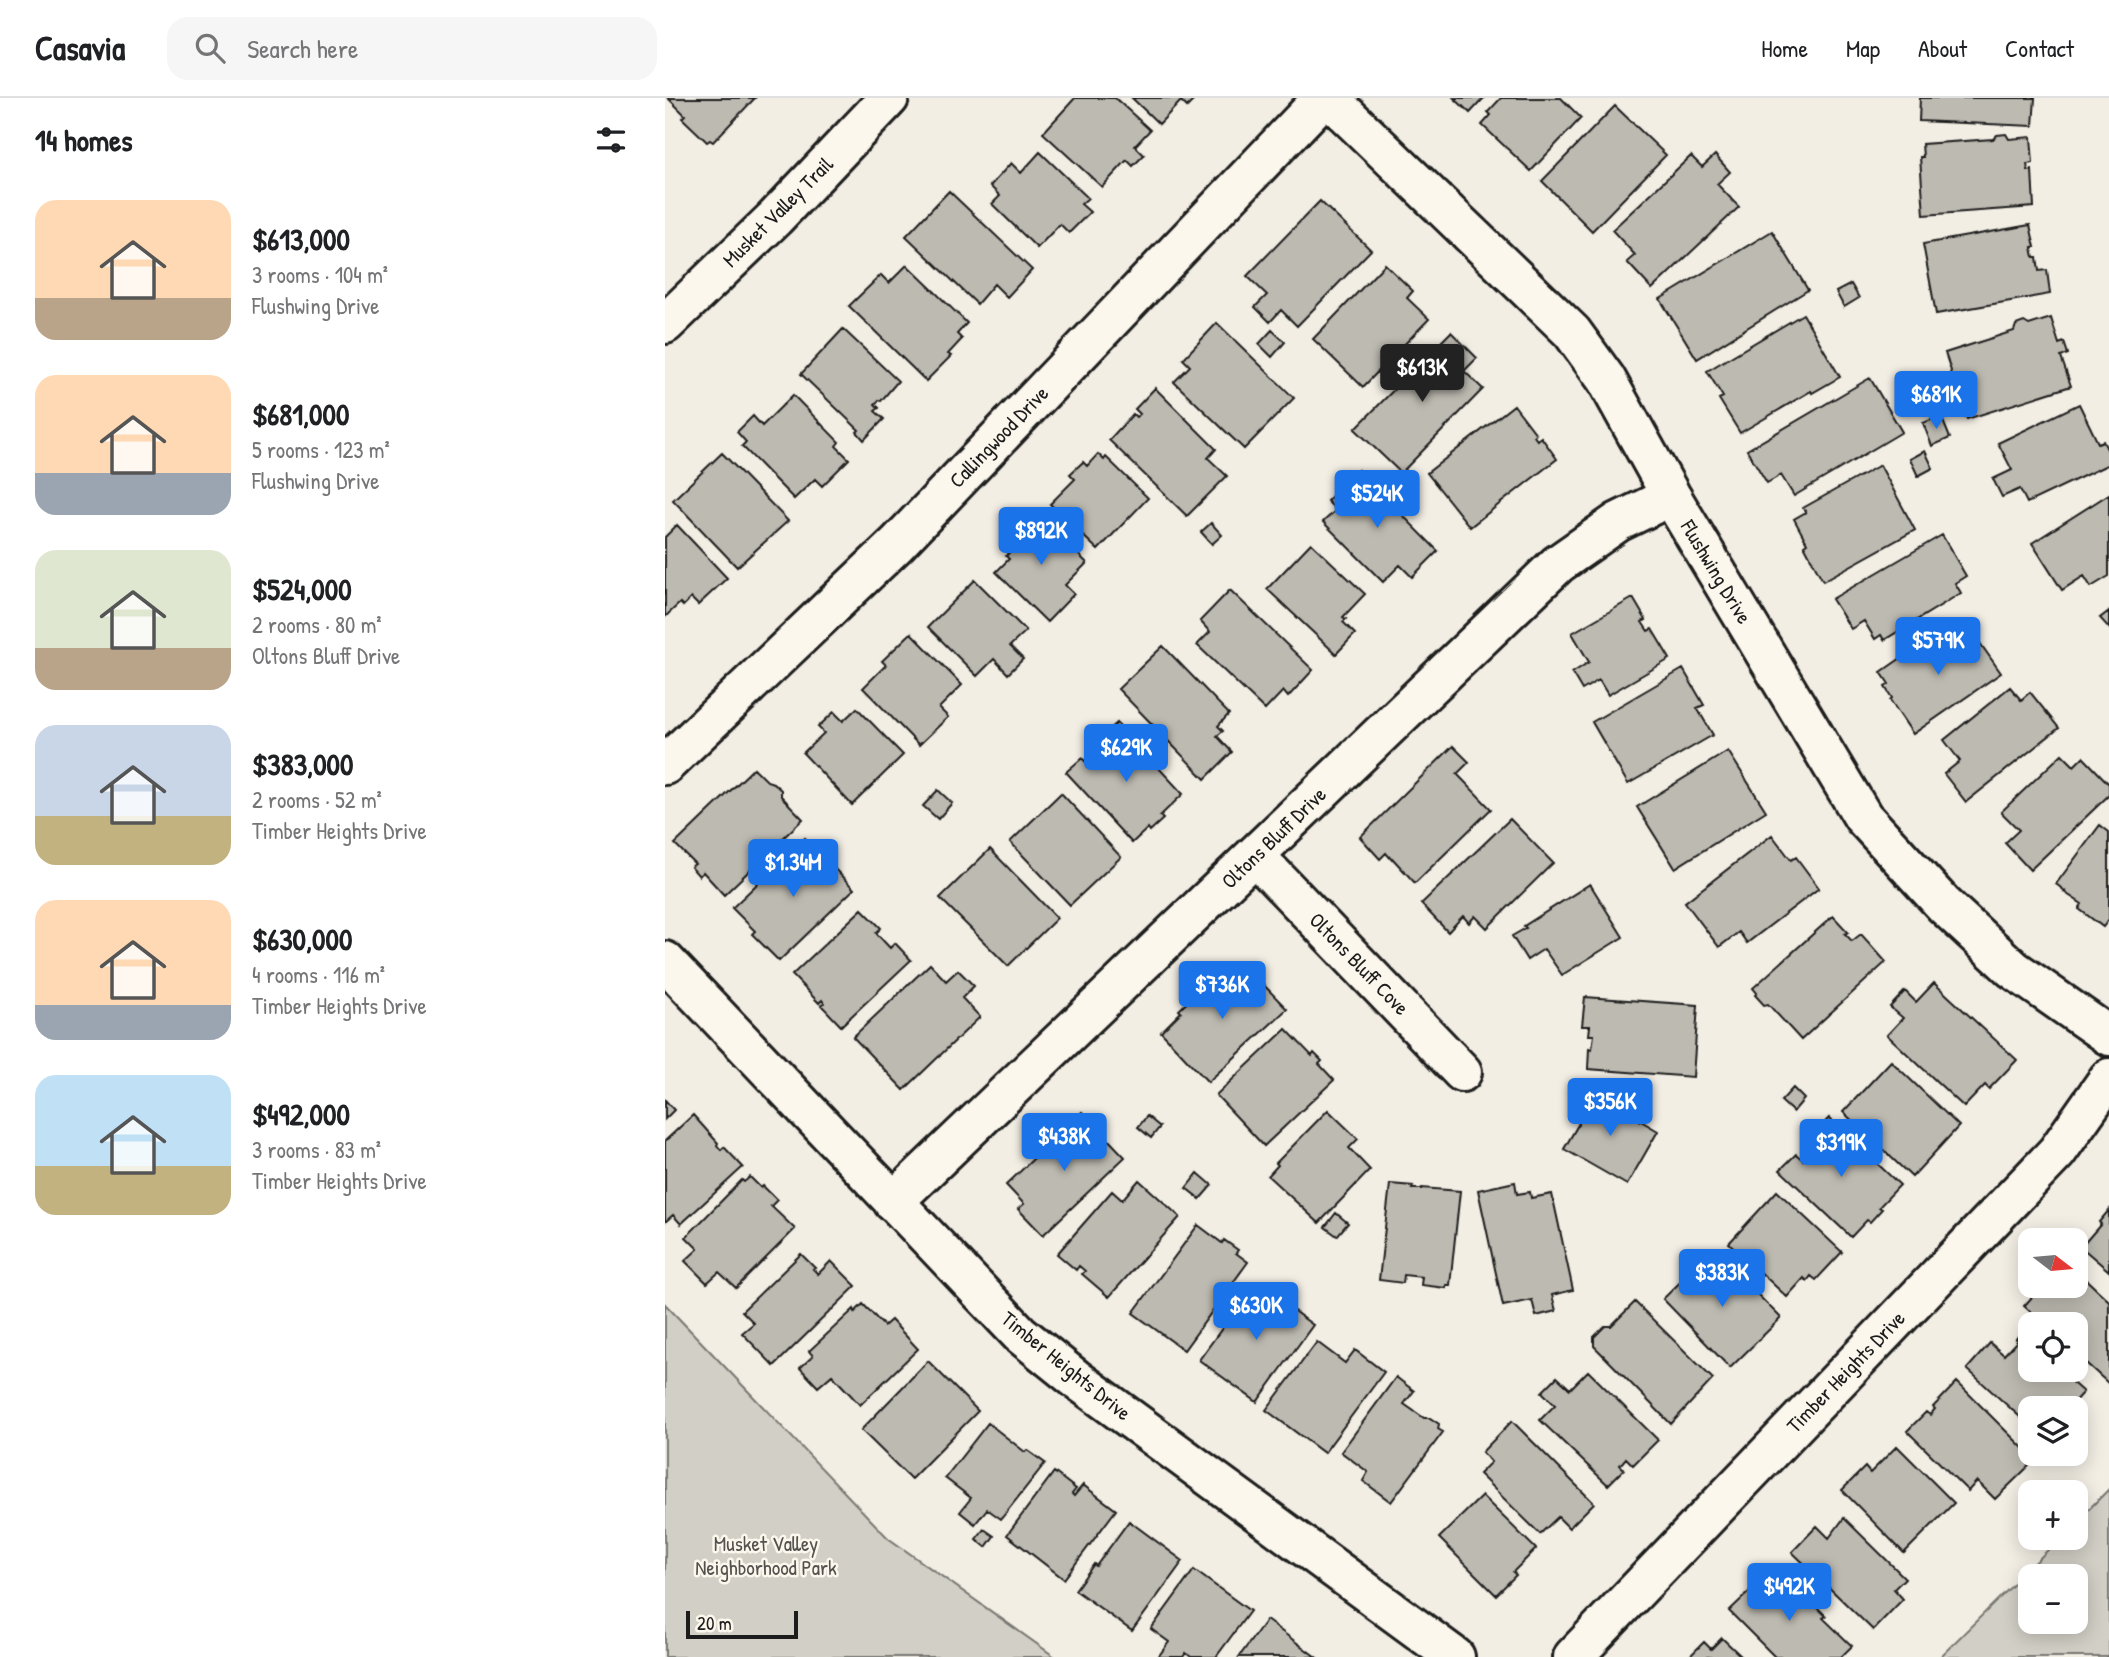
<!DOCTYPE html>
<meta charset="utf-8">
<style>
:root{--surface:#fff;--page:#f6f6f6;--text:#202124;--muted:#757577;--line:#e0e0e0;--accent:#1a73e8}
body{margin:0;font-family:"Patrick Hand",sans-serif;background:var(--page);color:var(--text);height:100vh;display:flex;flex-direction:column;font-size:26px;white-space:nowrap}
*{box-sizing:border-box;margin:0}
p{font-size:23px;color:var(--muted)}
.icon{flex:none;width:38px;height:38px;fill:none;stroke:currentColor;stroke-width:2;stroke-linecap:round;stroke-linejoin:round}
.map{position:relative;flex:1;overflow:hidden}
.panel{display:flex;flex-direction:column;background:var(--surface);width:665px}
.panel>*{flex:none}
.needle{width:46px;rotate:106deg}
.tools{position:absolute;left:1353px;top:1130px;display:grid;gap:14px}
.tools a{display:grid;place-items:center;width:70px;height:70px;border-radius:14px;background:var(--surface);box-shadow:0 4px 18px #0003;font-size:35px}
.scale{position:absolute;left:21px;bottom:18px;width:112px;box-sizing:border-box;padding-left:7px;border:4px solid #1c1c1c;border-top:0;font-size:19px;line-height:24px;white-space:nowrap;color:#1c1c1c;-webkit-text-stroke:5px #fbf7ec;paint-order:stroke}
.price{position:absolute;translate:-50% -60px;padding:0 16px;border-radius:7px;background:var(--accent);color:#fff;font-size:23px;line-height:46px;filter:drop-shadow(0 2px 4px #0008)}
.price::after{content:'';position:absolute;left:50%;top:42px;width:21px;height:16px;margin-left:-10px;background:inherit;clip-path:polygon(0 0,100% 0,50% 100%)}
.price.current{background:#222;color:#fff}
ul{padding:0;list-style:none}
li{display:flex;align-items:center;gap:21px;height:175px;padding:0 35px}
li span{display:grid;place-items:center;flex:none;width:196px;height:140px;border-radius:21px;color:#555}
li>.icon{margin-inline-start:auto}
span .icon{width:84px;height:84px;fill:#fffc;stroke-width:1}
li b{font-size:30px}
h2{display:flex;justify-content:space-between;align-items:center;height:84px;padding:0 35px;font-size:30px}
header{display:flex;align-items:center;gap:42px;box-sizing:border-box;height:98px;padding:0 35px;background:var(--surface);border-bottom:2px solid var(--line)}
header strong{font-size:33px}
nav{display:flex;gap:38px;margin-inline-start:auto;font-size:24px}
.search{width:490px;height:63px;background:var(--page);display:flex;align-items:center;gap:18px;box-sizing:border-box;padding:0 24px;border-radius:21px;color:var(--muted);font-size:26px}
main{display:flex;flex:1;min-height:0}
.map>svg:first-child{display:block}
</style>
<header>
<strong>Casavia</strong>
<div class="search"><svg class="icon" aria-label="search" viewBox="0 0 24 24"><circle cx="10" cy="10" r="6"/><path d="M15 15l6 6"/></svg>Search here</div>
<nav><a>Home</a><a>Map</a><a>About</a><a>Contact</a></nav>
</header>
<main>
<section class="panel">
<h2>14 homes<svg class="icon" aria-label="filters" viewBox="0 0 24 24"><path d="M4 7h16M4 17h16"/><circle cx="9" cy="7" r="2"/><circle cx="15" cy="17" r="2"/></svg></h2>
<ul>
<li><span style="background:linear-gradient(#ffd9b3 70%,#b9a48a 0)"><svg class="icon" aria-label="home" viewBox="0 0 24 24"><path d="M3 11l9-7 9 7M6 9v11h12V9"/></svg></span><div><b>$613,000</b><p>3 rooms · 104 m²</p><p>Flushwing Drive</p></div></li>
<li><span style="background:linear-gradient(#ffd9b3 70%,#9aa5b1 0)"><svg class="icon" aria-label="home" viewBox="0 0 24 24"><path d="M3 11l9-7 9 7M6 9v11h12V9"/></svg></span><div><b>$681,000</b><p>5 rooms · 123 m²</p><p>Flushwing Drive</p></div></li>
<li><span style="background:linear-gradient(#dfe7d0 70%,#b9a48a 0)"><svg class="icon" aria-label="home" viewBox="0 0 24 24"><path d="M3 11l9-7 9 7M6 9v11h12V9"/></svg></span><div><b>$524,000</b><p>2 rooms · 80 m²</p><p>Oltons Bluff Drive</p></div></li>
<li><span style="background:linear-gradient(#c9d6e8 65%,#c2b280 0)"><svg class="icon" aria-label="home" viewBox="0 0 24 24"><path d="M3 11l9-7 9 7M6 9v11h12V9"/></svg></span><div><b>$383,000</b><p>2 rooms · 52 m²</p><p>Timber Heights Drive</p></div></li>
<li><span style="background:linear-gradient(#ffd9b3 75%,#9aa5b1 0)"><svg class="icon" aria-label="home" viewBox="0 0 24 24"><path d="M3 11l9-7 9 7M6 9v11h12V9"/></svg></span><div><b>$630,000</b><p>4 rooms · 116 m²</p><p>Timber Heights Drive</p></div></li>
<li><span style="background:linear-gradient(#bfe0f5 65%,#c2b280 0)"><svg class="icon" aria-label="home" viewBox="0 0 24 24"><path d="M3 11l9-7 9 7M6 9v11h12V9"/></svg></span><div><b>$492,000</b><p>3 rooms · 83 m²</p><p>Timber Heights Drive</p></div></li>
</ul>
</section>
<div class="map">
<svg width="1444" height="1559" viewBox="0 0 1444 1559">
<rect width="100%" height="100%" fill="#f2eee4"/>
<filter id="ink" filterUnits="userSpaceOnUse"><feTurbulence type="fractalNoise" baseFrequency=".0143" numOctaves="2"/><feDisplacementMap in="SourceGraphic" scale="14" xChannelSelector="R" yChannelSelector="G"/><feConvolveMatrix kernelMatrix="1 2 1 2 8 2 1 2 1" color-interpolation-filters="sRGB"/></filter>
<g filter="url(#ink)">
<path fill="#d2cfc6" stroke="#777671" stroke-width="2" fill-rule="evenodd" d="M 0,1206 L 223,1440 L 390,1559 L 0,1559 Z
M 1444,1391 L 1444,1559 L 1275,1559 L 1395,1440 L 1410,1440 L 1411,1424 ZM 1365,1479 L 1410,1479 L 1410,1524 L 1365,1524 Z"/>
<path fill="#bdbab1" stroke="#1c1c1c" stroke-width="2" d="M 3,0 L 90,0 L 48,44 L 45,42 L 42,44 L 17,20 L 20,17 Z
M 410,0 L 450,0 L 485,32 L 470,48 L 479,57 L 468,68 L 462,62 L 437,89 L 378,35 Z
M 467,0 L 531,0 L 522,9 L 516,3 L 494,26 Z
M 789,0 L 819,0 L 805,15 Z
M 836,0 L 896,0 L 916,20 L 866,73 L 817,27 L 826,17 L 823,14 Z
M 1255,0 L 1370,0 L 1368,28 L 1254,23 Z
M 950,8 L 1001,57 L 927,133 L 877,83 Z
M 1341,36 L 1344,41 L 1366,39 L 1368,65 L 1362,66 L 1363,73 L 1367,72 L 1369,109 L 1259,117 L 1255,59 L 1258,59 L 1257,46 L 1328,41 L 1332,37 Z
M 375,54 L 423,100 L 416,106 L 425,114 L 404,135 L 395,126 L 372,150 L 327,106 L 335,98 L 325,88 L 346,65 L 356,75 Z
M 1050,57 L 1065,74 L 1052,86 L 1074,109 L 987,191 L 962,164 L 970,157 L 947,132 L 1026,58 L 1037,69 Z
M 284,93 L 367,172 L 342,199 L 329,186 L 312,206 L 241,138 Z
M 655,103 L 706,152 L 632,228 L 616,212 L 605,224 L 590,209 L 602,197 L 582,178 Z
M 1365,127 L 1370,149 L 1367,149 L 1369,159 L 1372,159 L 1374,173 L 1382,172 L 1385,196 L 1271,216 L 1258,146 Z
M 1107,133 L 1143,192 L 1032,261 L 995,201 Z
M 720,166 L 748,193 L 742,200 L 764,221 L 698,289 L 648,241 Z
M 242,167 L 302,225 L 292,236 L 297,241 L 283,256 L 286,258 L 261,283 L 184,208 L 216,177 L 224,185 Z
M 1186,186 L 1194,200 L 1179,209 L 1171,194 Z
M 1138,216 L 1175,279 L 1147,295 L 1146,293 L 1075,335 L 1054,301 L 1058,299 L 1042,273 Z
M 1386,220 L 1394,246 L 1399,244 L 1403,256 L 1396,259 L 1406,288 L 1302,321 L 1292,292 L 1288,290 L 1284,278 L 1286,273 L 1280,255 L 1349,233 L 1351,227 L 1359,224 L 1364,227 Z
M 552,225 L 629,300 L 579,351 L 509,284 L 525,268 L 518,261 Z
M 178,231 L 233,283 L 216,303 L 214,302 L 210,306 L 214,310 L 210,313 L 219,321 L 199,342 L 192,334 L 194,332 L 136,276 Z
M 607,232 L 620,244 L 607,259 L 594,246 Z
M 786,234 L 812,260 L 799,273 L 818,291 L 736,375 L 690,331 Z
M 1205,280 L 1237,334 L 1129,398 L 1116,377 L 1102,385 L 1082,352 Z
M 490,290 L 551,351 L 543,360 L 562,378 L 522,418 L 444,342 L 468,316 L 471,319 L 475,316 L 470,311 Z
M 128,297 L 174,344 L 171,348 L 184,361 L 157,388 L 150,381 L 129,401 L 77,348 L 81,344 L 72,334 L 88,318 L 97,328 Z
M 1414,306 L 1433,345 L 1438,343 L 1444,355 L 1444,366 L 1362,405 L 1355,391 L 1337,399 L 1328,381 L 1347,372 L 1333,345 Z
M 849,307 L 871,336 L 869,338 L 872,342 L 876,339 L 892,361 L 805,429 L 762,375 Z
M 1276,318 L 1285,340 L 1267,348 L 1258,325 Z
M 1260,353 L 1268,370 L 1253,378 L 1245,361 Z
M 57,355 L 123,423 L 72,469 L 8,402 Z
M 433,356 L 439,362 L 441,359 L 483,400 L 433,452 L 385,406 L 410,381 L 405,376 L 418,364 L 422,368 Z
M 1215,367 L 1250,432 L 1158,483 L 1139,447 L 1142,445 L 1129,421 L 1141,414 L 1138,410 Z
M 693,372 L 773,453 L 747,479 L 735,467 L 718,484 L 658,424 L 671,412 L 662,403 Z
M 1444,396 L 1444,478 L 1426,489 L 1419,478 L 1397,492 L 1367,445 Z
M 370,414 L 422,465 L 400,487 L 409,496 L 382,524 L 331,474 L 344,461 L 341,458 L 349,449 L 342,442 Z
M 546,425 L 557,437 L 547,446 L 536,434 Z
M 12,427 L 62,480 L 33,507 L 26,500 L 18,508 L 15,505 L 0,519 L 0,439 Z
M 1277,437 L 1301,478 L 1290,485 L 1296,495 L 1219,542 L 1216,537 L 1210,541 L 1199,523 L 1186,531 L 1167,501 Z
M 646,445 L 700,496 L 678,519 L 681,521 L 678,524 L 690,536 L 671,556 L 602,491 Z
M 310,482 L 361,533 L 345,548 L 358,561 L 343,576 L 329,561 L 312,578 L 263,529 Z
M 565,492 L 648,572 L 623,599 L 618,593 L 600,612 L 532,547 L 545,534 L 535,523 Z
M 968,500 L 981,522 L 977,524 L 983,533 L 987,531 L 1005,561 L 943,597 L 934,582 L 917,592 L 907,575 L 924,564 L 907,535 Z
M 1444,513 L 1444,530 L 1435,520 Z
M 1285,526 L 1300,544 L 1310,538 L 1336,575 L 1248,636 L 1225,602 L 1227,600 L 1220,589 L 1224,586 L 1216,574 Z
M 246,535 L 297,587 L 274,610 L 283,619 L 254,647 L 198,590 L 221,567 L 217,563 Z
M 498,548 L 564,616 L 553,628 L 558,633 L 552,638 L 567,654 L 540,681 L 453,591 Z
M 1018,571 L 1039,607 L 1032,610 L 1048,637 L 963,686 L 927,624 Z
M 1345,589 L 1356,602 L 1365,594 L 1394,630 L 1301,704 L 1279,676 L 1295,663 L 1279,642 Z
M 192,610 L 238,657 L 187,707 L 138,655 L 159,635 L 153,629 L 169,614 L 178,623 Z
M 452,625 L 518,696 L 495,718 L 498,721 L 485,733 L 483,730 L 467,745 L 401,674 L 417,660 L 421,664 L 437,649 L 431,644 Z
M 788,648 L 804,664 L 792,676 L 826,711 L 750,785 L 728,761 L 727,762 L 721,755 L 715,761 L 695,739 Z
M 1063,653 L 1101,713 L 1010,770 L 972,709 Z
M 1397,656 L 1409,668 L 1418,659 L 1444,686 L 1444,697 L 1365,772 L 1340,745 L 1354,732 L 1336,714 Z
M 89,670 L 102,683 L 108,685 L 116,692 L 116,698 L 138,721 L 59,797 L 38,774 L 34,778 L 26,769 L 30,766 L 10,746 Z
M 273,692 L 287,705 L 273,721 L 258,708 Z
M 396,695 L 456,759 L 405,807 L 345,744 Z
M 845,721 L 888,765 L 822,830 L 810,818 L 804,825 L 798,818 L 783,834 L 756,806 Z
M 1435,727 L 1444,734 L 1444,821 L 1438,829 L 1414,811 L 1417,806 L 1399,794 L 1400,793 L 1391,786 Z
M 1107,737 L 1126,762 L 1131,759 L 1154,790 L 1082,845 L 1074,834 L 1054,849 L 1020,804 Z
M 140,740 L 189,791 L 114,863 L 87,836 L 90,833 L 67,810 Z
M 325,751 L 392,820 L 343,868 L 275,800 Z
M 925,786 L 958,839 L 897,877 L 879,851 L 862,862 L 847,838 L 861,830 L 859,828 Z
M 197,811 L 216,830 L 211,835 L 225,850 L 230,845 L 246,862 L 176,928 L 156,907 L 159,905 L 157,902 L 154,905 L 127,877 Z
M 1168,818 L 1183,834 L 1180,836 L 1187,843 L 1196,836 L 1221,864 L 1136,942 L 1103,906 L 1099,907 L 1090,897 L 1092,895 L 1088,890 Z
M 265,866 L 281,883 L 293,872 L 309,888 L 297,900 L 315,919 L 239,992 L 188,939 Z
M 566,866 L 587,888 L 594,882 L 622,911 L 543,984 L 496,934 L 516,914 L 514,912 L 559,870 L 560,872 Z
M 1269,885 L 1352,962 L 1324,991 L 1320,987 L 1299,1009 L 1222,937 L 1238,920 L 1225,909 L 1240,893 L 1251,904 Z
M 920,899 L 1033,907 L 1028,979 L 923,971 L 924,950 L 927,951 L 929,937 L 924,937 L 925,928 L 917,928 Z
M 621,931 L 647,958 L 649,955 L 657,963 L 654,966 L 669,982 L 599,1048 L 551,997 Z
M 1226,963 L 1294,1028 L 1247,1079 L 1178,1014 Z
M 1128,990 L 1139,1001 L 1128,1014 L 1116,1003 Z
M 925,993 L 993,1033 L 962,1087 L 899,1051 L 914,1025 L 908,1021 Z
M 0,1002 L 9,1012 L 0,1021 Z
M 663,1012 L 693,1041 L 684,1050 L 705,1072 L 654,1125 L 603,1078 L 613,1067 L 611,1065 Z
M 417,1014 L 460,1059 L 378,1137 L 353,1111 L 359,1106 L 341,1087 Z
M 28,1017 L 53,1045 L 52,1047 L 56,1052 L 59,1049 L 78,1069 L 16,1126 L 8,1117 L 0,1124 L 0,1043 Z
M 482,1018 L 495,1029 L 486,1040 L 473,1029 Z
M 1164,1020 L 1235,1087 L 1214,1109 L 1217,1111 L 1205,1124 L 1202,1122 L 1186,1139 L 1115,1072 L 1131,1056 L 1138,1062 L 1153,1046 L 1146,1039 Z
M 533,1075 L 547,1087 L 535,1101 L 521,1090 Z
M 85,1079 L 96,1090 L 98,1088 L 112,1102 L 106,1108 L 130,1131 L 71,1190 L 54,1174 L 42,1185 L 20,1163 L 33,1151 L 21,1139 L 77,1082 L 79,1084 Z
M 474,1082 L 515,1119 L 444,1199 L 417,1176 L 420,1173 L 414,1168 L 411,1172 L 392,1156 L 447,1093 L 457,1102 Z
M 850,1084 L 852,1096 L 865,1094 L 866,1100 L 887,1096 L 908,1192 L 887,1197 L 891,1213 L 871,1218 L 867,1202 L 838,1208 L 813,1092 Z
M 725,1086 L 748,1088 L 747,1091 L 757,1091 L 757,1090 L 795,1093 L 785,1187 L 781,1187 L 781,1190 L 756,1187 L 757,1179 L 739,1177 L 738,1185 L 714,1182 Z
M 1112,1093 L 1177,1154 L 1151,1182 L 1146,1178 L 1142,1183 L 1139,1180 L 1122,1199 L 1064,1145 Z
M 1444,1112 L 1444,1173 L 1416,1149 L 1436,1126 L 1434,1124 Z
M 671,1115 L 683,1125 L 672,1138 L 660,1129 Z
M 533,1127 L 557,1145 L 559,1142 L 573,1152 L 571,1155 L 583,1164 L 519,1252 L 468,1215 Z
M 1048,1152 L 1116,1220 L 1065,1270 L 998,1201 Z
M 136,1156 L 150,1170 L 148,1171 L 153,1176 L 166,1163 L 191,1188 L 109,1268 L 77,1235 L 89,1225 L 77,1213 Z
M 1414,1175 L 1444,1203 L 1444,1286 L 1410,1255 L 1410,1227 L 1380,1227 L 1359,1208 L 1377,1188 L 1410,1188 L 1410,1179 Z
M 590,1185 L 648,1227 L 592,1304 L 534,1262 Z
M 970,1204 L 1048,1281 L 1006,1326 L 929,1248 L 929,1239 L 940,1228 L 946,1228 Z
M 198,1206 L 219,1228 L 226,1222 L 253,1251 L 195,1307 L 167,1277 L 153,1289 L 135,1270 L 148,1258 L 144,1253 L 189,1211 L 190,1214 Z
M 1354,1237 L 1365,1247 L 1365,1272 L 1393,1272 L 1418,1294 L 1407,1306 L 1416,1314 L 1410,1321 L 1410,1311 L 1365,1311 L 1365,1328 L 1302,1271 L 1325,1245 L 1339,1257 L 1353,1242 L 1351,1241 Z
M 652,1244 L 680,1265 L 690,1252 L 719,1274 L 659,1355 L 601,1312 Z
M 263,1263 L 313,1313 L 246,1381 L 196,1332 Z
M 923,1273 L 993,1342 L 968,1367 L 961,1360 L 955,1367 L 959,1371 L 943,1387 L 875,1322 L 890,1307 L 877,1294 L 892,1279 L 905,1291 Z
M 731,1279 L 749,1293 L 739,1306 L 759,1320 L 765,1320 L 774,1326 L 773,1331 L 778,1334 L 726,1404 L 698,1383 L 703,1374 L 676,1354 Z
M 1292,1284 L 1370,1362 L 1330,1401 L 1312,1383 L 1303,1393 L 1242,1333 L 1261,1314 L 1265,1317 L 1270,1311 L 1268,1309 Z
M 847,1323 L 929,1405 L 904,1430 L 893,1419 L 875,1436 L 814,1376 L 826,1364 L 817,1354 Z
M 323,1325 L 360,1354 L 362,1352 L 380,1365 L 336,1421 L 322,1411 L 310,1426 L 295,1414 L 306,1400 L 280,1380 Z
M 1232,1348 L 1289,1405 L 1239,1455 L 1177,1392 L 1200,1369 L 1205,1375 Z
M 389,1374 L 411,1391 L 407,1396 L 409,1398 L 418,1387 L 451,1412 L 399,1481 L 342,1437 Z
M 817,1398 L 871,1451 L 848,1474 L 851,1477 L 831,1497 L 774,1440 Z
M 1179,1420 L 1240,1480 L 1229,1491 L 1238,1501 L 1208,1532 L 1127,1454 L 1152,1428 L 1164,1440 Z
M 464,1423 L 518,1463 L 467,1533 L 410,1492 L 429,1466 L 431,1468 Z
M 319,1431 L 329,1438 L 321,1449 L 311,1441 Z
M 529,1472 L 585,1513 L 551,1559 L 526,1559 L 521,1555 L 518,1559 L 493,1559 L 504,1544 L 486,1531 Z
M 1117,1474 L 1161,1518 L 1158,1520 L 1187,1548 L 1176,1559 L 1110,1559 L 1064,1513 L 1086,1492 L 1093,1499 Z
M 601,1522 L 604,1524 L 651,1559 L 574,1559 Z
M 1057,1540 L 1077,1559 L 1024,1559 L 1039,1544 L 1046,1551 Z"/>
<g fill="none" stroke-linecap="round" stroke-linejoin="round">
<g stroke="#1c1c1c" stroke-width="44">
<path id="minor" d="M 664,0 L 907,234 L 941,281 L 1006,398 L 1198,719 L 1279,807 L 1348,871 L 1444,938
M 0,226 L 110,120 L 224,0
M 0,667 L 232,446 L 658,0
M 590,758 L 797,974
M 0,863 L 355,1236 L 411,1281 L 790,1559
M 228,1104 L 893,466 L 953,424 L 1006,398
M 908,1559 L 1392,1054 L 1444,980"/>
</g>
<use href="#minor" stroke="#fbf7ec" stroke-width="38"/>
</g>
</g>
<g text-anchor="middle" stroke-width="5" stroke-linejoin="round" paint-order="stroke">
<g font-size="21" fill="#1c1c1c" stroke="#fbf7ec">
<text transform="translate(113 114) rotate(-45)" y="7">Musket Valley Trail</text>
<text transform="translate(334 339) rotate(-46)" y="7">Callingwood Drive</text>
<text transform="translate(1051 474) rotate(59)" y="7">Flushwing Drive</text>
<text transform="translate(609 740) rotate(-44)" y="7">Oltons Bluff Drive</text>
<text transform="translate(694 866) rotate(46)" y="7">Oltons Bluff Cove</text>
<text transform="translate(401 1268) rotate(39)" y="7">Timber Heights Drive</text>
<text transform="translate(1181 1274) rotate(-46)" y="7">Timber Heights Drive</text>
</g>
<g font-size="21" fill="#53524f" stroke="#fbf7ec">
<text x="101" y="1453">Musket Valley<tspan x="101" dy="24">Neighborhood Park</tspan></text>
</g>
</g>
</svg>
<div class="tools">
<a><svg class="needle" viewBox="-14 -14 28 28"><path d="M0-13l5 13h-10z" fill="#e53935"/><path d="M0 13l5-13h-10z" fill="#757577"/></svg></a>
<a><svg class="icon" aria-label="locate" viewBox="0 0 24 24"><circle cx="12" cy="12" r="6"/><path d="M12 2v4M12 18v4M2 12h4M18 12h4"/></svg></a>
<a><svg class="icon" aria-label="layers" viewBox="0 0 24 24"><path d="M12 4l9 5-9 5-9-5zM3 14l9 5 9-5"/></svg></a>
<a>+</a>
<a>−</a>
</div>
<div class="scale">20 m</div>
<b class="price current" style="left:757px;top:306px">$613K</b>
<b class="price" style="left:1271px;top:333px">$681K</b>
<b class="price" style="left:712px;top:432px">$524K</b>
<b class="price" style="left:376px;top:469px">$892K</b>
<b class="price" style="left:1273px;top:579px">$579K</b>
<b class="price" style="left:461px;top:686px">$629K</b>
<b class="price" style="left:128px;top:801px">$1.34M</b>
<b class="price" style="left:557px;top:923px">$736K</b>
<b class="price" style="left:945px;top:1040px">$356K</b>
<b class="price" style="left:399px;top:1075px">$438K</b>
<b class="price" style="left:1176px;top:1081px">$319K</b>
<b class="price" style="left:1057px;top:1211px">$383K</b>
<b class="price" style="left:591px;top:1244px">$630K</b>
<b class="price" style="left:1124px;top:1525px">$492K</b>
</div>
</main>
